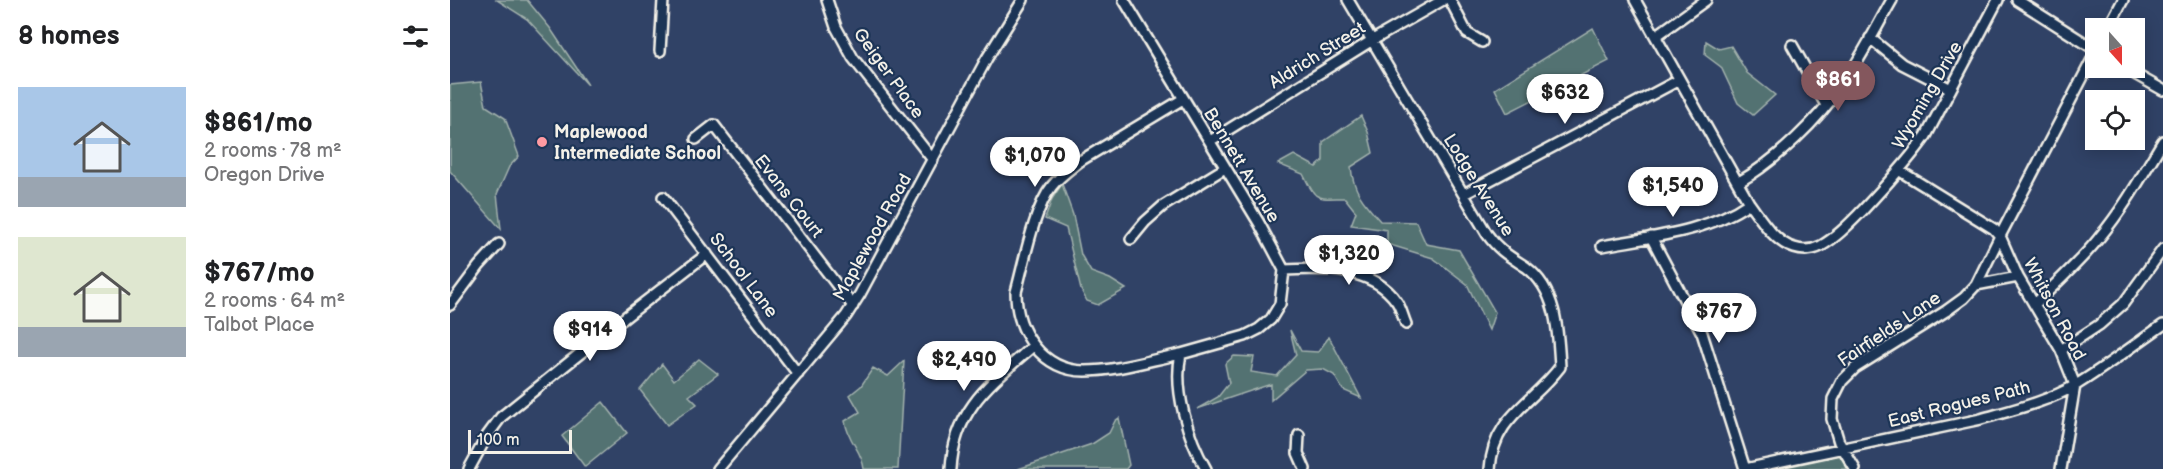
<!DOCTYPE html>
<meta charset="utf-8">
<style>
:root{--surface:#fff;--page:#f2f2f2;--text:#202124;--muted:#757577;--accent:#84575d}
body{margin:0;font-family:"Balsamiq Sans",sans-serif;background:var(--page);color:var(--text);height:100vh;display:flex;flex-direction:column;font-size:22px;white-space:nowrap}
*{box-sizing:border-box;margin:0}
p{font-size:20px;color:var(--muted)}
.icon{flex:none;width:33px;height:33px;fill:none;stroke:currentColor;stroke-width:2;stroke-linecap:round;stroke-linejoin:round}
.map{position:relative;flex:1;overflow:hidden}
.sheet{display:flex;flex-direction:column;background:var(--surface);width:450px}
.sheet>*{flex:none}
.needle{width:39px;rotate:159deg}
.fabs{position:absolute;left:1635px;top:18px;display:grid;gap:12px}
.fabs a{display:grid;place-items:center;width:60px;height:60px;border-radius:0px;background:var(--surface);box-shadow:0 3px 15px #0003;font-size:30px}
.scale{position:absolute;left:18px;bottom:15px;width:104px;box-sizing:border-box;padding-left:6px;border:3px solid #f4f1e8;border-top:0;font-size:16px;line-height:21px;white-space:nowrap;color:#f4f1e8;-webkit-text-stroke:4px #1d3557;paint-order:stroke}
.price{position:absolute;translate:-50% -51px;padding:0 14px;border-radius:21px;background:#fff;color:#222;font-size:20px;line-height:39px;filter:drop-shadow(0 2px 3px #0008)}
.price::after{content:'';position:absolute;left:50%;top:36px;width:18px;height:14px;margin-left:-9px;background:inherit;clip-path:polygon(0 0,100% 0,50% 100%)}
.price.selected{background:var(--accent);color:#fff}
ul{padding:0;list-style:none}
li{display:flex;align-items:center;gap:18px;height:150px;padding:0 18px}
li span{display:grid;place-items:center;flex:none;width:168px;height:120px;border-radius:0px;color:#555}
li>.icon{margin-inline-start:auto}
span .icon{width:72px;height:72px;fill:#fffc;stroke-width:1}
li b{font-size:26px}
h2{display:flex;justify-content:space-between;align-items:center;height:72px;padding:0 18px;font-size:26px}
main{display:flex;flex:1;min-height:0}
.map>svg:first-child{display:block}
</style>
<main>
<section class="sheet">
<h2>8 homes<svg class="icon" aria-label="filters" viewBox="0 0 24 24"><path d="M4 7h16M4 17h16"/><circle cx="9" cy="7" r="2"/><circle cx="15" cy="17" r="2"/></svg></h2>
<ul>
<li><span style="background:linear-gradient(#a9c7e8 75%,#9aa5b1 0)"><svg class="icon" aria-label="home" viewBox="0 0 24 24"><path d="M3 11l9-7 9 7M6 9v11h12V9"/></svg></span><div><b>$861/mo</b><p>2 rooms · 78 m²</p><p>Oregon Drive</p></div></li>
<li><span style="background:linear-gradient(#dfe7d0 75%,#9aa5b1 0)"><svg class="icon" aria-label="home" viewBox="0 0 24 24"><path d="M3 11l9-7 9 7M6 9v11h12V9"/></svg></span><div><b>$767/mo</b><p>2 rooms · 64 m²</p><p>Talbot Place</p></div></li>
</ul>
</section>
<div class="map">
<svg width="1713" height="469" viewBox="0 0 1713 469">
<rect width="100%" height="100%" fill="#304266"/>
<filter id="ink" filterUnits="userSpaceOnUse"><feTurbulence type="fractalNoise" baseFrequency=".0167" numOctaves="2"/><feDisplacementMap in="SourceGraphic" scale="12" xChannelSelector="R" yChannelSelector="G"/><feConvolveMatrix kernelMatrix="1 2 1 2 8 2 1 2 1" color-interpolation-filters="sRGB"/></filter>
<g filter="url(#ink)">
<path fill="#527272" stroke="#a3b2ad" stroke-width="1.5" d="M 47,0 L 77,0 L 100,28 L 138,85 L 77,19 Z
M 1143,28 L 1159,61 L 1057,113 L 1045,89 Z
M 1256,41 L 1269,49 L 1281,46 L 1297,73 L 1325,95 L 1303,115 L 1288,103 L 1271,67 L 1255,55 Z
M 31,82 L 36,106 L 55,118 L 69,156 L 59,167 L 47,194 L 51,229 L 0,171 L 0,85 Z
M 911,116 L 918,132 L 923,153 L 901,167 C 903,191 914,203 930,221 L 966,222 L 976,244 L 1009,250 L 1045,312 L 1039,330 L 1017,284 L 983,258 L 937,244 L 937,230 L 901,225 L 906,212 L 895,198 C 865,198 867,202 853,174 L 828,164 L 844,155 L 866,167 L 873,161 L 873,142 Z
M 612,184 L 623,215 L 631,255 L 641,272 L 660,279 L 676,289 L 648,305 L 637,301 L 631,290 L 616,228 L 595,219 L 602,199 Z
M 840,330 L 851,351 L 868,352 L 879,337 L 911,398 L 893,390 L 884,375 L 873,369 L 856,370 L 821,400 L 821,384 L 747,409 L 768,397 L 779,383 L 775,364 L 784,356 L 804,357 L 801,372 L 827,376 L 846,355 Z
M 249,359 L 268,374 L 239,396 L 247,404 L 217,425 L 190,390 L 212,364 L 224,380 Z
M 454,361 L 448,469 L 414,469 C 412,450 398,442 395,421 L 410,412 L 400,395 L 411,386 L 423,368 L 438,376 Z
M 153,402 L 177,433 L 135,467 L 112,436 Z
M 669,418 L 679,465 L 676,469 L 568,469 L 642,444 L 659,433 L 665,421 Z
M 1390,455 L 1399,469 L 1325,469 L 1325,468 Z"/>
<g fill="none" stroke-linecap="round" stroke-linejoin="round">
<g stroke="#f4f1e8" stroke-width="14">
<path id="minor" d="M 377,0 L 386,27 L 403,58 L 483,160
M 674,0 L 809,223 L 834,270 L 830,304 L 821,319 L 809,329 L 795,336 L 731,354 C 723,389 738,439 756,469
M 898,0 L 1037,234 C 1049,251 1059,256 1076,267 C 1107,290 1108,331 1110,367 C 1082,404 1043,417 1040,469
M 1000,0 L 1017,33 L 1032,42
M 1185,0 L 1299,203 C 1311,219 1324,242 1344,248 C 1353,251 1363,250 1371,246 C 1387,237 1400,223 1413,210 C 1435,186 1457,163 1476,136 L 1548,0
M 1567,0 L 1646,50
M 1658,28 L 1673,0
M 1206,36 L 1256,0
M 1420,38 L 1452,64 L 1501,89
M 1342,45 L 1376,105
M 210,51 L 213,0
M 1674,68 L 1713,90
M 246,139 L 264,125 L 403,306
M 760,141 L 921,41 L 993,0
M 1450,171 L 1544,229 L 1550,236 L 1526,285
M 1289,182 C 1327,160 1368,120 1393,84 C 1411,58 1426,28 1442,0
M 1014,194 L 1229,80
M 213,197 L 348,374
M 1201,237 L 1252,333 L 1295,469
M 681,239 L 695,222 L 713,206 L 775,168
M 1152,246 C 1201,237 1258,232 1299,203
M 834,270 C 871,268 923,266 947,302 C 951,308 953,317 956,324
M 1585,304 C 1607,282 1630,262 1649,238 C 1674,208 1693,174 1713,141
M 0,305 L 29,266 L 49,244
M 1611,350 L 1649,325 L 1673,304 L 1713,249
M 731,354 C 700,360 667,371 635,371 C 592,371 566,331 566,292 C 574,263 584,208 602,186 C 610,176 620,169 630,161 L 733,99
M 849,435 L 848,453 L 855,469
M 19,469 L 37,436 L 51,417 L 178,315 L 257,254
M 268,469 L 396,316 L 410,294 L 537,58 L 573,0
M 501,469 C 504,409 541,383 583,346
M 1295,469 L 1531,419 C 1562,410 1597,402 1626,385 C 1656,367 1684,345 1713,325
M 1405,469 L 1389,442 L 1382,419 L 1383,399 L 1392,381 L 1405,368 L 1496,311 L 1514,298 L 1526,285 L 1568,277
M 1611,469 L 1625,385 L 1611,350 L 1568,277 L 1550,236 L 1646,52"/>
</g>
<use href="#minor" stroke="#1d3557" stroke-width="9"/>
</g>
</g>
<circle fill="#ff9aa2" stroke="#1d3557" stroke-width="2" cx="92" cy="142" r="6"/>
<g text-anchor="middle" stroke-width="4.5" stroke-linejoin="round" paint-order="stroke">
<g font-size="18" fill="#f4f1e8" stroke="#1d3557">
<text transform="translate(867 55) rotate(-32)" y="6">Aldrich Street</text>
<text transform="translate(439 73) rotate(54)" y="6">Geiger Place</text>
<text transform="translate(1477 95) rotate(-60)" y="6">Wyoming Drive</text>
<text transform="translate(792 165) rotate(59)" y="6">Bennett Avenue</text>
<text transform="translate(1029 185) rotate(58)" y="6">Lodge Avenue</text>
<text transform="translate(339 196) rotate(52)" y="6">Evans Court</text>
<text transform="translate(422 237) rotate(-61)" y="6">Maplewood Road</text>
<text transform="translate(294 275) rotate(53)" y="6">School Lane</text>
<text transform="translate(1605 309) rotate(62)" y="6">Whitson Road</text>
<text transform="translate(1439 329) rotate(-34)" y="6">Fairfields Lane</text>
<text transform="translate(1509 404) rotate(-14)" y="6">East Rogues Path</text>
</g>
<g font-size="18" font-weight="bold" fill="#f4f1e8" stroke="#1d3557" text-anchor="start">
<text x="104" y="138">Maplewood<tspan x="104" dy="21">Intermediate School</tspan></text>
</g>
</g>
</svg>
<div class="fabs">
<a><svg class="needle" viewBox="-14 -14 28 28"><path d="M0-13l5 13h-10z" fill="#e53935"/><path d="M0 13l5-13h-10z" fill="#757577"/></svg></a>
<a><svg class="icon" aria-label="locate" viewBox="0 0 24 24"><circle cx="12" cy="12" r="6"/><path d="M12 2v4M12 18v4M2 12h4M18 12h4"/></svg></a>
</div>
<div class="scale">100 m</div>
<b class="price selected" style="left:1388px;top:112px">$861</b>
<b class="price" style="left:1115px;top:125px">$632</b>
<b class="price" style="left:585px;top:188px">$1,070</b>
<b class="price" style="left:1223px;top:218px">$1,540</b>
<b class="price" style="left:899px;top:286px">$1,320</b>
<b class="price" style="left:1269px;top:344px">$767</b>
<b class="price" style="left:140px;top:362px">$914</b>
<b class="price" style="left:514px;top:392px">$2,490</b>
</div>
</main>
